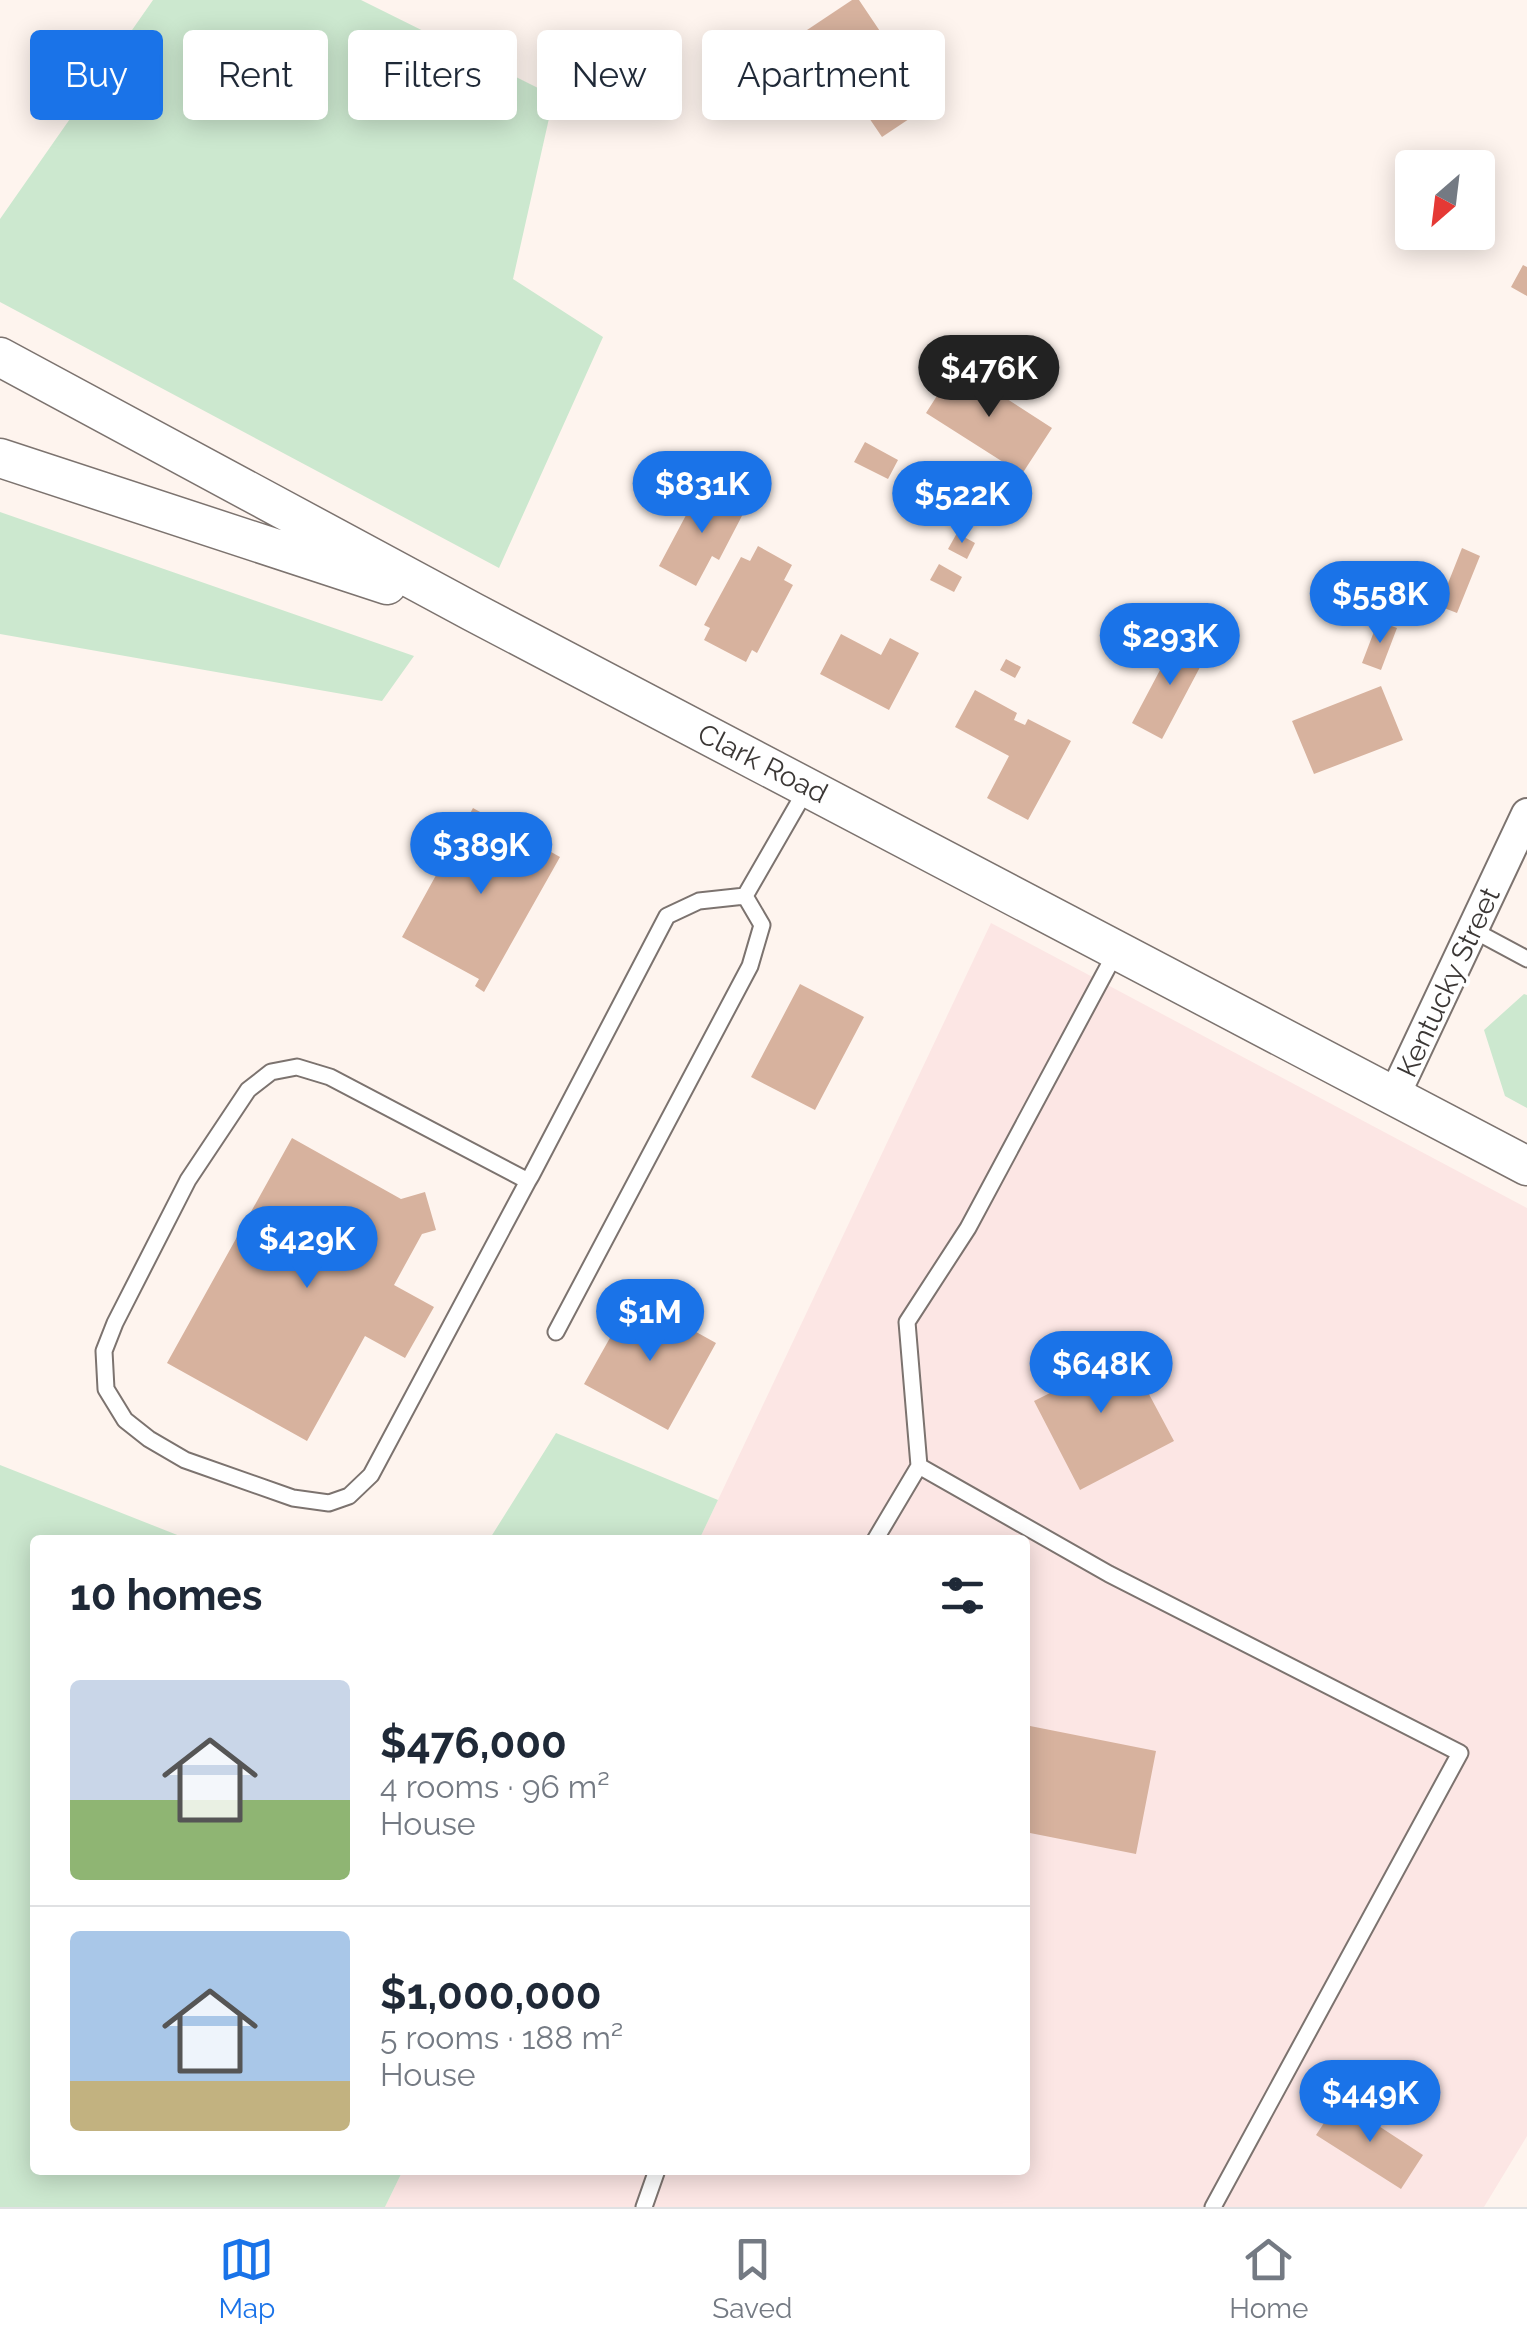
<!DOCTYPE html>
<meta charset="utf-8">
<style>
:root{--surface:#fff;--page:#f2f2f3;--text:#1f2937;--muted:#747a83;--line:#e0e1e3;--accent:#1a73e8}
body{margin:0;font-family:Raleway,sans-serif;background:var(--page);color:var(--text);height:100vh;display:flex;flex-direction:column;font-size:38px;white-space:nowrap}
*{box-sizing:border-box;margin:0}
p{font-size:32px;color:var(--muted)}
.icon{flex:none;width:55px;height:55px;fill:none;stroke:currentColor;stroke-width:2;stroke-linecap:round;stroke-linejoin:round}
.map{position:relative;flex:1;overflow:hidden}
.drawer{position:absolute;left:30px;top:1535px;width:1000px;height:640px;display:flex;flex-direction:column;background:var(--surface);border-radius:10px;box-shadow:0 5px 25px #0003}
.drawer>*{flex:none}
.top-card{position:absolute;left:30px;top:30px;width:1000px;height:90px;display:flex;gap:20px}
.needle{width:65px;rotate:208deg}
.tools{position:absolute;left:1395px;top:150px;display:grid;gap:20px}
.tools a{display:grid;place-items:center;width:100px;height:100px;border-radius:10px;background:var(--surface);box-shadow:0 5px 25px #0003;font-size:50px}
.price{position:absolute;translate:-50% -85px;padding:0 22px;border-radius:35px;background:var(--accent);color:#fff;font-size:32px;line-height:65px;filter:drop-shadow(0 2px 5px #0008)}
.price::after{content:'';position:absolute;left:50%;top:60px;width:30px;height:22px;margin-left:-15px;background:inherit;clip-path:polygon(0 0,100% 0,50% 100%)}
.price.active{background:#222;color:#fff}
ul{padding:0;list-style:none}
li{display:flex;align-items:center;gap:30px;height:250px;padding:0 40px}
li+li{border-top:2px solid var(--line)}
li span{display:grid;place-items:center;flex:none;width:280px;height:200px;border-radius:10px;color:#555}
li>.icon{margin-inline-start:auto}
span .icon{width:120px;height:120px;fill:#fffc;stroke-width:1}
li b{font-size:42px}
h2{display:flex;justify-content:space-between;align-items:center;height:120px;padding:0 40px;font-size:42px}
.pill{padding:0 35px;border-radius:10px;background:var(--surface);box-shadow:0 5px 25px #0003;font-size:35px;line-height:90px}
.pill.active{background:var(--accent);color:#fff}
.menu{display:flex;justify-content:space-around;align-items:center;height:140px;border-top:2px solid var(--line);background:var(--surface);font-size:28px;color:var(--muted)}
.menu a{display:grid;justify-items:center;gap:5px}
.menu .active{color:var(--accent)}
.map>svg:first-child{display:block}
</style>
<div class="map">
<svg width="1527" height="2207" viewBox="0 0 1527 2207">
<rect width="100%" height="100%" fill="#fef4ee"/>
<path fill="#fce6e4" d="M 991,923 L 1527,1208 L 1527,2136 L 1484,2207 L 385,2207 L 403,2170 L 1025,2170 L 1025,1540 L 699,1540 Z"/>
<path fill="#cce8cf" d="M 153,0 L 361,0 L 554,96 L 513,279 L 603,337 L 499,568 L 0,302 L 0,219 Z
M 0,512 L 414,656 L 382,701 L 0,634 Z
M 1524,994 L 1527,995 L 1527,1108 L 1505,1096 L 1484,1030 Z
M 556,1433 L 718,1500 L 699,1540 L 489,1540 Z
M 0,1465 L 190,1540 L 35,1540 L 35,2170 L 403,2170 L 385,2207 L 0,2207 Z"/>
<path fill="#d7b29e" d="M 852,0 L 859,0 L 896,55 L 885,63 L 918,113 L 882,137 L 846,84 L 825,97 L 789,42 Z
M 1523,265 L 1527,267 L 1527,296 L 1511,287 Z
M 956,366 L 1052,428 L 1022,474 L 926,413 Z
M 865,442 L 898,460 L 888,479 L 854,462 Z
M 701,487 L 745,510 L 719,560 L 712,556 L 696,586 L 659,566 Z
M 957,533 L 975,543 L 967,559 L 948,549 Z
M 758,546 L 792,565 L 784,580 L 793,585 L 757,653 L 752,650 L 746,662 L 704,640 L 710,628 L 704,625 L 741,557 L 750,561 Z
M 1462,548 L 1480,556 L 1457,613 L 1439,606 Z
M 939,564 L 962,577 L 954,592 L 930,580 Z
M 1371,569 L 1395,581 L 1378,615 L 1354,603 Z
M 1378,621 L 1397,628 L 1381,670 L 1362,663 Z
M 841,634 L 881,655 L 890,638 L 919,653 L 889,710 L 820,674 Z
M 1178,636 L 1208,652 L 1162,739 L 1132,723 Z
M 1006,659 L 1021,667 L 1015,678 L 1000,670 Z
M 1381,686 L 1403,740 L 1314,774 L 1292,721 Z
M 975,690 L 1017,713 L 1014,720 L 1025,725 L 1028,719 L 1071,741 L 1028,820 L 987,798 L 1009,756 L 955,727 Z
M 473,808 L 560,857 L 484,992 L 475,986 L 479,979 L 402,937 Z
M 800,984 L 864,1017 L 815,1110 L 751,1077 Z
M 292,1138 L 401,1199 L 425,1192 L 436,1230 L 422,1234 L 394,1285 L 434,1307 L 405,1358 L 365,1336 L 307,1441 L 167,1363 Z
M 633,1297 L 716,1343 L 668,1430 L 584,1384 Z
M 1095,1346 L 1105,1364 L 1127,1353 L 1174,1441 L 1080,1490 L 1034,1401 L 1056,1390 L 1046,1372 Z
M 1025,1725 L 1156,1751 L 1136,1854 L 1025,1832 Z
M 1339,2100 L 1423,2155 L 1401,2189 L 1316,2135 Z"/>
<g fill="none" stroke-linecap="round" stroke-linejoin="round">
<g stroke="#7c736f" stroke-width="19">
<path id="service" d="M 1473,930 L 1527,959
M 528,1181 L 330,1077 L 297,1067 L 271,1072 L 248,1090 L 188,1180 L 115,1323 L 104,1351 L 106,1389 L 125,1420 L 149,1439 L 185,1460 L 293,1498 L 329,1503 L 349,1496 L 371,1475 L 528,1181 L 531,1176 L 667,916 L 699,901 L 745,896
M 556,1332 L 750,966 L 762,925 L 745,896 L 806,790
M 919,1466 L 1109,1574 L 1460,1753 L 1213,2207
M 875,1540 L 919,1466 L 907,1322 L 968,1228 L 1116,952
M 644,2207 L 657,2170"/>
</g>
<g stroke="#7c736f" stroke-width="34">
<path id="minor" d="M 1394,1096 L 1527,814"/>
</g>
<g stroke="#7c736f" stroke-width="41">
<path id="tertiary" d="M 0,357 L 473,612 L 1527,1166
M 0,458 L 387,585"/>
</g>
<use href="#service" stroke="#fff" stroke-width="15"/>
<use href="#minor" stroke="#fff" stroke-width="30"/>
<use href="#tertiary" stroke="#fff" stroke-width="38"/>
</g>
<g text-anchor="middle" stroke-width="8" stroke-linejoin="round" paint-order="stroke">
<g font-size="28" fill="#3b3735" stroke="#fff">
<text transform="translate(763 763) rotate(27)" y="10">Clark Road</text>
<text transform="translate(1448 982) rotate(-65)" y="10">Kentucky Street</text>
</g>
</g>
</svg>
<div class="tools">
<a><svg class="needle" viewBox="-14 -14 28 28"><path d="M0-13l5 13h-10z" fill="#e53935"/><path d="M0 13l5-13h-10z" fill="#747a83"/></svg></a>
</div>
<b class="price active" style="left:989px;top:420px">$476K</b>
<b class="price" style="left:702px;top:536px">$831K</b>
<b class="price" style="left:962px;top:546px">$522K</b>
<b class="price" style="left:1380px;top:646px">$558K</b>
<b class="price" style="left:1170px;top:688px">$293K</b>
<b class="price" style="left:481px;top:897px">$389K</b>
<b class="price" style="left:307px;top:1291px">$429K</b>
<b class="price" style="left:650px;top:1364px">$1M</b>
<b class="price" style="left:1101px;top:1416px">$648K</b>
<b class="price" style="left:1370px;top:2145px">$449K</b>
<div class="top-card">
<a class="pill active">Buy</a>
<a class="pill">Rent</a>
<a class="pill">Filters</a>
<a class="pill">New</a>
<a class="pill">Apartment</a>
</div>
<section class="drawer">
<h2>10 homes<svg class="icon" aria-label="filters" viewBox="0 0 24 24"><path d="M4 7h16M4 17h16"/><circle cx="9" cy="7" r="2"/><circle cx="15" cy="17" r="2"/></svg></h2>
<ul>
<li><span style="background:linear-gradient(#c9d6e8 60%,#8fb573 0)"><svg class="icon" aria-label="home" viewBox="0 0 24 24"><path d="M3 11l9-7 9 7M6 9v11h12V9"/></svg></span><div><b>$476,000</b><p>4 rooms · 96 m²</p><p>House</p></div></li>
<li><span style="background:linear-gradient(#a9c7e8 75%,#c2b280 0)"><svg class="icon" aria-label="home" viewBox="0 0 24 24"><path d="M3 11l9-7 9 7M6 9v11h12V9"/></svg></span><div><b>$1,000,000</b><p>5 rooms · 188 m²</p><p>House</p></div></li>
</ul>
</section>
</div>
<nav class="menu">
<a class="active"><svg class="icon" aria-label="map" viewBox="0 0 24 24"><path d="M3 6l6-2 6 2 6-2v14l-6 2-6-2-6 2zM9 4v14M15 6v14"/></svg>Map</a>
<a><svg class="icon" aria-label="saved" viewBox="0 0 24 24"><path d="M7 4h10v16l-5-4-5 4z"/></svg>Saved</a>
<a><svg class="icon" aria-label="home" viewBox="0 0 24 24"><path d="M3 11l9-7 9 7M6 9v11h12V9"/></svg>Home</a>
</nav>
